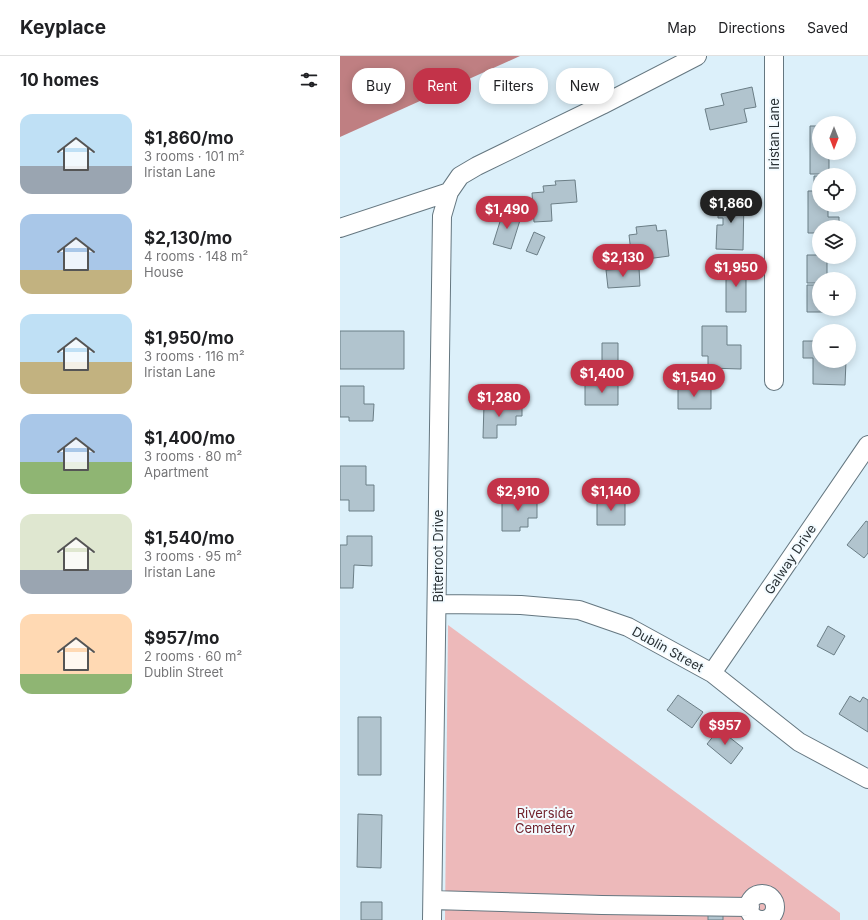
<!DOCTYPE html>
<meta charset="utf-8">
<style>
:root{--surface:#fff;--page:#f6f6f6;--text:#202124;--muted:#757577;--line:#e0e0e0;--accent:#c33349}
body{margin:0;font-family:Inter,sans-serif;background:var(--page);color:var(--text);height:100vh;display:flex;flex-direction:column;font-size:15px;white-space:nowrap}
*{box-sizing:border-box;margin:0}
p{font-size:13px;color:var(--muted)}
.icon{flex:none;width:22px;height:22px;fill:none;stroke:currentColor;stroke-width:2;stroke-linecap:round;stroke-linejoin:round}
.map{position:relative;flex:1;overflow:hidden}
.side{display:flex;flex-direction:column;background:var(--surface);width:340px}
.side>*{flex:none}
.banner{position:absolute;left:12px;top:12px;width:380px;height:36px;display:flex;gap:8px}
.needle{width:26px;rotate:180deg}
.fabs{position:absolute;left:472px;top:60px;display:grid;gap:8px}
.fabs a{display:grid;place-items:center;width:44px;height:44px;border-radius:50%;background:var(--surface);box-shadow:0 2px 10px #0003;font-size:20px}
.price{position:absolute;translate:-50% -34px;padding:0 9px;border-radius:14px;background:var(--accent);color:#fff;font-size:13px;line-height:26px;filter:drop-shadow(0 1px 2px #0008)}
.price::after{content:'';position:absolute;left:50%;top:24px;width:12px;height:9px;margin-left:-6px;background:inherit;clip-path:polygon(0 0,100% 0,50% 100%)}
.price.current{background:#222;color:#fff}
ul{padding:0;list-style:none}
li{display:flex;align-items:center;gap:12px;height:100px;padding:0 20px}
li span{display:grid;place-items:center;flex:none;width:112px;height:80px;border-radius:12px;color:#555}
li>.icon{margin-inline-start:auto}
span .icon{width:48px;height:48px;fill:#fffc;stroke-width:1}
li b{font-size:17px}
h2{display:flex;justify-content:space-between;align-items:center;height:48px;padding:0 20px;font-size:17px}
.tag{padding:0 14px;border-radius:16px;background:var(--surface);box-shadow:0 2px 10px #0003;font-size:14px;line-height:36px}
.tag.current{background:var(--accent);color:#fff}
header{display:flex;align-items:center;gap:24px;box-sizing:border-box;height:56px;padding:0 20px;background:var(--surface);border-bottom:1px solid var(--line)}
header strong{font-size:19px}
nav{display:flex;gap:22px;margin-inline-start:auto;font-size:14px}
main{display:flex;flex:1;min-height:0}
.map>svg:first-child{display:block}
</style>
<header>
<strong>Keyplace</strong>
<nav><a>Map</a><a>Directions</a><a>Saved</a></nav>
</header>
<main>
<section class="side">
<h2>10 homes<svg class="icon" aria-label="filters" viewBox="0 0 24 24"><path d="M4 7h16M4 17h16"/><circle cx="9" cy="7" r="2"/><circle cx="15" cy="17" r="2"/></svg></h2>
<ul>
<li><span style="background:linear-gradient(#bfe0f5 65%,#9aa5b1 0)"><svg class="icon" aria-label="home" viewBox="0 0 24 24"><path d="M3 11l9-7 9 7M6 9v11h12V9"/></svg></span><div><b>$1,860/mo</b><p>3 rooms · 101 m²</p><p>Iristan Lane</p></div></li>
<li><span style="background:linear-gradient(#a9c7e8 70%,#c2b280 0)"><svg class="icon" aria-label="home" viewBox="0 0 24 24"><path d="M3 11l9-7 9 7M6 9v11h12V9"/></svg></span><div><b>$2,130/mo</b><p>4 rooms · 148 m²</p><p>House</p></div></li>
<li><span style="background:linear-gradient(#bfe0f5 60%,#c2b280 0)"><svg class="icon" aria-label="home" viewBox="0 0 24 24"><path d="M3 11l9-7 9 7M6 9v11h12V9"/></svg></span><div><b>$1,950/mo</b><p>3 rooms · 116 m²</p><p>Iristan Lane</p></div></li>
<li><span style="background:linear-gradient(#a9c7e8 60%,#8fb573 0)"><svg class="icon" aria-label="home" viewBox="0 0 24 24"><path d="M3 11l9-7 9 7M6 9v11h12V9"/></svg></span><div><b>$1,400/mo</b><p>3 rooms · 80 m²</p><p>Apartment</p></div></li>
<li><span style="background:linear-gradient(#dfe7d0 70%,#9aa5b1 0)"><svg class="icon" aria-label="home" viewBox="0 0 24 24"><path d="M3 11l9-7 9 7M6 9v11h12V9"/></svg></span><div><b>$1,540/mo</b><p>3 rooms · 95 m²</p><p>Iristan Lane</p></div></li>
<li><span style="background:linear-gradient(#ffd9b3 75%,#8fb573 0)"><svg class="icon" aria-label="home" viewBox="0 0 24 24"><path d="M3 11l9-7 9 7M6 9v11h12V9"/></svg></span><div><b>$957/mo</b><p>2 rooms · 60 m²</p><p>Dublin Street</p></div></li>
</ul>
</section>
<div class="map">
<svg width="528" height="864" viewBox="0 0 528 864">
<rect width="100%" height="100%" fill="#dcf0fa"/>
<path fill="#edb9ba" d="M 108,569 L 500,857 L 500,864 L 105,864 Z"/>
<path fill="#bf7f82" d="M 0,0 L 180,0 L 0,81 Z"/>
<path fill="#b1c4ce" stroke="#6b7e86" d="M 412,31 L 416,51 L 404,53 L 407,66 L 370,74 L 365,53 L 384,49 L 381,38 Z
M 470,70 L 479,70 L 479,97 L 489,97 L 489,118 L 470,118 Z
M 474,120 L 479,120 L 479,128 L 474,128 Z
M 235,124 L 237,146 L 211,148 L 212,165 L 194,166 L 192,137 L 204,136 L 203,130 L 216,129 L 215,125 Z
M 468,135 L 479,135 L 479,149 L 488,149 L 488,161 L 499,161 L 499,171 L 479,171 L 479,177 L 468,177 Z
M 378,142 L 404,143 L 403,194 L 376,193 L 377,169 L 383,169 L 383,162 L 378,162 Z
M 163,156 L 181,161 L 171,193 L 153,188 Z
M 316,169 L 317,175 L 326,174 L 329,200 L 292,205 L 289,179 L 297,178 L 296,171 Z
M 194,176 L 205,181 L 197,199 L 186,195 Z
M 467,199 L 479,199 L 479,201 L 487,201 L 487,223 L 479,223 L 479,227 L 467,227 Z
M 386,208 L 406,208 L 406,256 L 386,256 Z
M 299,212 L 300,230 L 268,232 L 266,214 Z
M 467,229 L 479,229 L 479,253 L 491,253 L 491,256 L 467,256 Z
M 362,270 L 387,270 L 387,289 L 401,289 L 401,313 L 368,312 L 368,300 L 362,300 Z
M 0,275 L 64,275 L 64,313 L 0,313 Z
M 463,285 L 479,285 L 479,305 L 506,305 L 505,329 L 473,328 L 473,302 L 463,302 Z
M 262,287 L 278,287 L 278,307 L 262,307 Z
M 245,328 L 278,328 L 278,349 L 245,349 Z
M 0,330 L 24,330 L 24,348 L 34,348 L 33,365 L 9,365 L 9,361 L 0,361 Z
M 338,332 L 371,332 L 371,353 L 338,353 Z
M 144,348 L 182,349 L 182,360 L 176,360 L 176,369 L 157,369 L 157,382 L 143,382 Z
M 0,410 L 26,410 L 26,429 L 34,429 L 34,455 L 9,455 L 9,444 L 0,444 Z
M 162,441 L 197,441 L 197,462 L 188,462 L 188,471 L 180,471 L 180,475 L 162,475 Z
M 257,442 L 285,442 L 285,469 L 257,469 Z
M 526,465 L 528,466 L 528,497 L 524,502 L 507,489 Z
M 7,480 L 32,480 L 32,510 L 14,509 L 13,532 L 0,532 L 0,489 L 7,489 Z
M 488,570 L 505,580 L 494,599 L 477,590 Z
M 338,639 L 363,656 L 352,672 L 327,654 Z
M 510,640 L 520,646 L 523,641 L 528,644 L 528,676 L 499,658 Z
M 18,661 L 41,661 L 41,719 L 18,719 Z
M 379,673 L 403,692 L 391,708 L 367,688 Z
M 18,758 L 42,759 L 41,812 L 17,811 Z
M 21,846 L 42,846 L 42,864 L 21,864 Z
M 368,858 L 383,859 L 383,864 L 368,864 Z"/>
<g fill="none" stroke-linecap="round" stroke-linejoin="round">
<g stroke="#657780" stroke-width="20">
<path id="minor" d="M 434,0 L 434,325
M 0,172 L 109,136
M 98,548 L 181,549 L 239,554 L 288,571 L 372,617 L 459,686 L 528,723
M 372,617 L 528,389
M409 851a13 13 0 1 1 26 0a13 13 0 1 1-26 0Z
M 93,844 L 262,849 L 410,851
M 92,864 L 102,160 L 109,136 L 120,120 L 137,110 L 262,49 L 357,0"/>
</g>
<use href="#minor" stroke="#fff" stroke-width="18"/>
</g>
<g text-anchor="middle" stroke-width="4" stroke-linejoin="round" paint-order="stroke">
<g font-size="13" fill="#293135" stroke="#f3fbff">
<text transform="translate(434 78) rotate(-90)" y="5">Iristan Lane</text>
<text transform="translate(98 500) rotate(-90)" y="5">Bitterroot Drive</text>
<text transform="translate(450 503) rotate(-56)" y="5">Galway Drive</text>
<text transform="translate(328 593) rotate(29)" y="5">Dublin Street</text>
</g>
<g font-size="13" fill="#71232d" stroke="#f3fbff">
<text x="205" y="762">Riverside<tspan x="205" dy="15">Cemetery</tspan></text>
</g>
</g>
</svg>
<div class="fabs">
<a><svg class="needle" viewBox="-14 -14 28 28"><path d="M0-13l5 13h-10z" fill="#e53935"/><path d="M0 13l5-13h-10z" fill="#757577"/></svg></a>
<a><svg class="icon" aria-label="locate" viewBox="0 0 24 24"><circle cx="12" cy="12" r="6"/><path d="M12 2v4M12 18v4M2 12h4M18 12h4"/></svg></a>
<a><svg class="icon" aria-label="layers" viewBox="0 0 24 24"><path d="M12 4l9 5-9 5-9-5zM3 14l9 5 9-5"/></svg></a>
<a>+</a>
<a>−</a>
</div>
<b class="price current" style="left:391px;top:168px">$1,860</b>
<b class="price" style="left:167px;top:174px">$1,490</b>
<b class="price" style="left:283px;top:222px">$2,130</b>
<b class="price" style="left:396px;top:232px">$1,950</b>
<b class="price" style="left:262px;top:338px">$1,400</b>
<b class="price" style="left:354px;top:342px">$1,540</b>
<b class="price" style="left:159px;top:362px">$1,280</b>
<b class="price" style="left:178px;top:456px">$2,910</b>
<b class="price" style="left:271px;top:456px">$1,140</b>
<b class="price" style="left:385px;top:690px">$957</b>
<div class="banner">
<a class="tag">Buy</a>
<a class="tag current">Rent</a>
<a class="tag">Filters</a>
<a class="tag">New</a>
</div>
</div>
</main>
